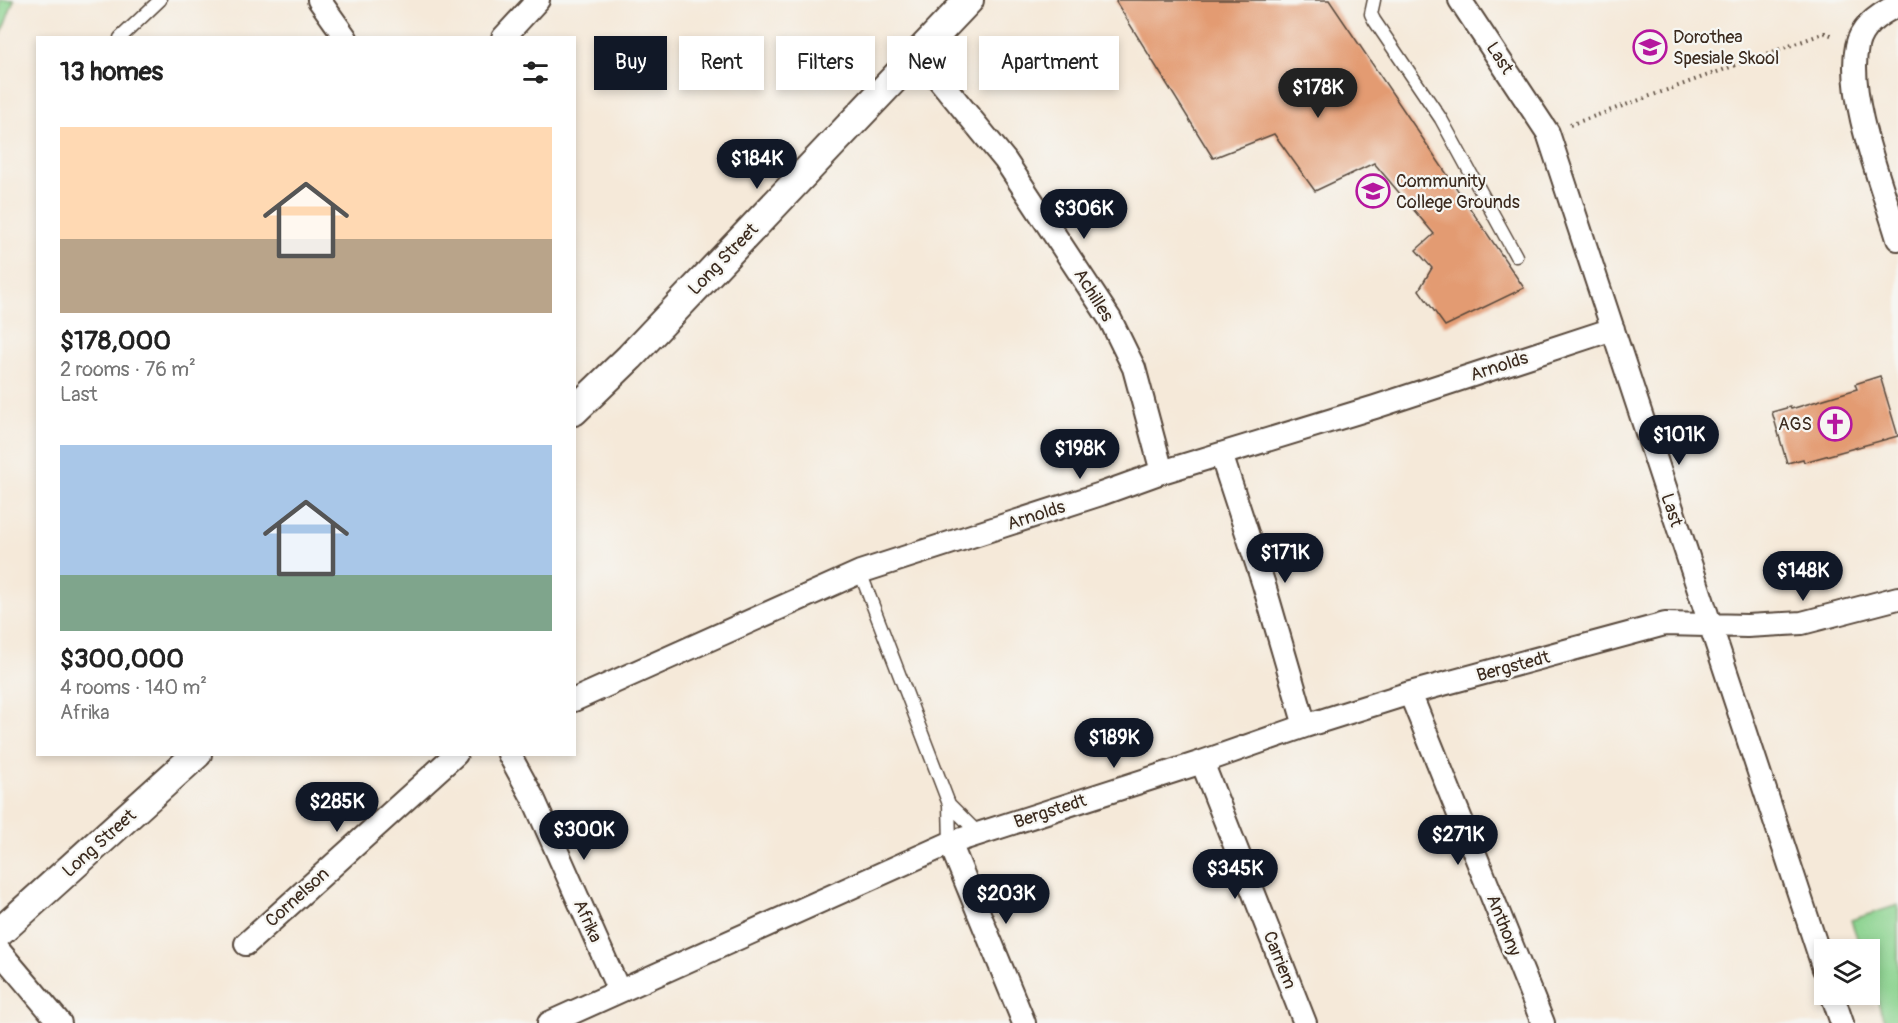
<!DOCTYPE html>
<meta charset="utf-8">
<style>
:root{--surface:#fff;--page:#f6f6f6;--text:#222;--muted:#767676;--accent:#111827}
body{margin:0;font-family:Pangolin,sans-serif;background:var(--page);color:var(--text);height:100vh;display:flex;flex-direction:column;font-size:22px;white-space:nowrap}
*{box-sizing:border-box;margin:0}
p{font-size:20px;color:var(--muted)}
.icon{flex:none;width:33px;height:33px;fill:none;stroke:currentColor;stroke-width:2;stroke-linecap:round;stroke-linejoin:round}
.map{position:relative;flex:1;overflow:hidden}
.drawer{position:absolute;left:36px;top:36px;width:540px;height:720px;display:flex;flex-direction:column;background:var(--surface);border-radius:0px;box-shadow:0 3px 9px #0003}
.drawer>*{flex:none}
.banner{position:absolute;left:594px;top:36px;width:570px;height:54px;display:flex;gap:12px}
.fabs{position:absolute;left:1814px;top:939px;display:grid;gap:12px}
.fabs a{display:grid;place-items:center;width:66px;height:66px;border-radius:0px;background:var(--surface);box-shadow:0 3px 9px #0003;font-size:30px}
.price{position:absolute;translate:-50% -51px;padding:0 14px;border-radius:21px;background:var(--accent);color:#fff;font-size:20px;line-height:39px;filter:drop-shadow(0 2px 3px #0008)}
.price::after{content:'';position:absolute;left:50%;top:36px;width:18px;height:14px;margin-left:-9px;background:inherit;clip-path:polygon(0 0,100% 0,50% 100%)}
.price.selected{background:#222;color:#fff}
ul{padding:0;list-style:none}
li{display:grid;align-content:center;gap:12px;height:318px;padding:0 24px}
li span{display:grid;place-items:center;height:186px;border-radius:0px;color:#555}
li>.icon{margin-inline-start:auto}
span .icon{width:108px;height:108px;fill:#fffc;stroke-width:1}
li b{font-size:26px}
h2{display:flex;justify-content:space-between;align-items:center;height:72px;padding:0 24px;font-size:26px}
.tag{padding:0 21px;border-radius:0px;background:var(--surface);box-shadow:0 3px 9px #0003;font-size:21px;line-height:54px}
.tag.selected{background:var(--accent);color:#fff}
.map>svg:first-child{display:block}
</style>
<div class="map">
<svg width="1898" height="1023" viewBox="0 0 1898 1023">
<rect width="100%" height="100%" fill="#f6f6f2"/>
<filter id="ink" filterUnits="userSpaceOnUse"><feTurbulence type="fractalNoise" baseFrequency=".0167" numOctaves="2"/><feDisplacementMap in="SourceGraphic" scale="12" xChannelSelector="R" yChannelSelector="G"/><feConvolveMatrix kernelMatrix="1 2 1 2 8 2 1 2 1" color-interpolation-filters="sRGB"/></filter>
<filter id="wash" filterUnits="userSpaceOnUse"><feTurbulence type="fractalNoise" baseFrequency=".008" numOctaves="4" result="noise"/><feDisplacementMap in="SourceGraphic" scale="24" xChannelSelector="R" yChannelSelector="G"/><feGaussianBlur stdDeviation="1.35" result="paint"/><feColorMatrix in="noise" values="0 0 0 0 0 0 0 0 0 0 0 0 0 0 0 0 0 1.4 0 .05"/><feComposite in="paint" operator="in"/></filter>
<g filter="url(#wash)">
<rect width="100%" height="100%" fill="#f5e9d9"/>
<path fill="#89d28d" stroke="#627e56" stroke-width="1.5" d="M 0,0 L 14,0 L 0,38 Z
M 1898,905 L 1898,1023 L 1885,1023 L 1869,975 L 1869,950 L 1861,949 L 1851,920 Z"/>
<g id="blocks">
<path fill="#e39b72" d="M 1117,0 L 1329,0 L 1524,288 L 1445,326 L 1419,290 L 1432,268 L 1416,250 L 1434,234 L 1374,163 L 1315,191 L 1274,134 L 1213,158 L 1116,2 Z
M 1880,376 L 1898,436 L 1804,462 L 1803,459 L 1787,463 L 1772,412 L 1790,407 L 1791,409 L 1857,389 L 1855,384 Z"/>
</g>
</g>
<g filter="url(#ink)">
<use href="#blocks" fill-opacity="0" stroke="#57473a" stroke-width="1.5"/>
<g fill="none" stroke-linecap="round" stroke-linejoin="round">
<g stroke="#57473a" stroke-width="15">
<path id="service" d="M 1374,0 L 1371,14 L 1374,20 L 1441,119 L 1516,256
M 120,38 L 160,0
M 860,572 L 949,804 L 950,843
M 949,804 L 979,834"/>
</g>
<g stroke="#57473a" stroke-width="26">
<path id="minor" d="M 319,0 L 346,38
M 1460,0 L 1548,133 L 1824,969
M 1898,5 C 1881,13 1861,26 1857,46 C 1846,98 1883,187 1898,239
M 503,38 L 538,0
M 918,54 L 1005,160 L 1110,319 L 1134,368 L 1162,472
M 1221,454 L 1264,585 L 1305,726
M 1410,693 L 1543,1023
M 574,700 L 860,572 L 1101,494 L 1162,472 L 1375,407 L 1613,329
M 509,754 L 534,800 L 619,991
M 1202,762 L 1305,1023
M 950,843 L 1024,1023
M 246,944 L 456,754
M 0,952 L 60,1023
M 1832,994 L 1842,1023
M 549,1023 L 950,843 L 1202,762 L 1305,726 L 1410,693 L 1665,624 L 1747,626 L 1802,623 L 1898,598"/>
</g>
<g stroke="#57473a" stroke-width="32">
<path id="tertiary" d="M 574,411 L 630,357 L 969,0
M 0,932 L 197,754"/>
</g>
<path stroke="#57473a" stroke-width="4" stroke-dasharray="1.5 4.5" stroke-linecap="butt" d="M 1570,125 L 1825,33 L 1834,36"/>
<use href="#service" stroke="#fff" stroke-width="12"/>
<use href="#minor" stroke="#fff" stroke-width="22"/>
<use href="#tertiary" stroke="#fff" stroke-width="28"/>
</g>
</g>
<defs>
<g id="school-ring" transform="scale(1.725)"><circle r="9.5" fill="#f6f6f2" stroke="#b5179e" stroke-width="1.5"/><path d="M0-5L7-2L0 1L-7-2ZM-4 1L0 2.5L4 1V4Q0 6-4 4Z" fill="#b5179e"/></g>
<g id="university-ring" transform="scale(1.725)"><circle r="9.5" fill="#f6f6f2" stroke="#b5179e" stroke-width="1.5"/><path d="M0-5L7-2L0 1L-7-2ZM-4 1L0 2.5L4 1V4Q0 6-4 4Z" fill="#b5179e"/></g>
<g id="church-ring" transform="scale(1.725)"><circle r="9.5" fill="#f6f6f2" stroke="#b5179e" stroke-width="1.5"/><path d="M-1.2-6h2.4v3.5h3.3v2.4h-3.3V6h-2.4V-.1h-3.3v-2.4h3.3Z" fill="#b5179e"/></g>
</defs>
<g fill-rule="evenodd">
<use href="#school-ring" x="1650" y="47"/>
<use href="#university-ring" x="1373" y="191"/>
<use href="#church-ring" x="1835" y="424"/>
</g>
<g text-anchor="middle" stroke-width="4.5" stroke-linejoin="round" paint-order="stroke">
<g font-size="18" fill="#3b2a1e" stroke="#f6f6f2" text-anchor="start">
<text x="1673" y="43">Dorothea<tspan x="1673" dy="21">Spesiale Skool</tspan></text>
<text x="1396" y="187">Community<tspan x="1396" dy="21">College Grounds</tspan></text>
<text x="1812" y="430" text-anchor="end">AGS</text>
</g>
<g font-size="18" fill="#3b2a1e" stroke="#f6f6f2">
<text transform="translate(1500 58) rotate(57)" y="6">Last</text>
<text transform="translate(723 259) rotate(-46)" y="6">Long Street</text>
<text transform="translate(1094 295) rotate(58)" y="6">Achilles</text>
<text transform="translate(1499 366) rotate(-18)" y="6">Arnolds</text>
<text transform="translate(1672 510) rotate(72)" y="6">Last</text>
<text transform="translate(1036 515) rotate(-18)" y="6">Arnolds</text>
<text transform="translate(1513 666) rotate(-15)" y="6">Bergstedt</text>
<text transform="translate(1050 811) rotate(-18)" y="6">Bergstedt</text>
<text transform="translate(99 843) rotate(-42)" y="6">Long Street</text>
<text transform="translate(297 897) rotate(-42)" y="6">Cornelson</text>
<text transform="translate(588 921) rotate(66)" y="6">Afrika</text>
<text transform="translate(1504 925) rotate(68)" y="6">Anthony</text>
<text transform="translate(1280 960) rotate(68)" y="6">Carriem</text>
</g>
</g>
</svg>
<div class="fabs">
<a><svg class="icon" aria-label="layers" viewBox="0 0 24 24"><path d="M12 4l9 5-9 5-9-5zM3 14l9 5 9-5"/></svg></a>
</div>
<b class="price selected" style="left:1318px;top:119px">$178K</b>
<b class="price" style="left:757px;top:190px">$184K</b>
<b class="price" style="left:1084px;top:240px">$306K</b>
<b class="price" style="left:1679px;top:466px">$101K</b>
<b class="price" style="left:1080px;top:480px">$198K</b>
<b class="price" style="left:1285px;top:584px">$171K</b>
<b class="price" style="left:1803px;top:602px">$148K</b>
<b class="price" style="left:1114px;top:769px">$189K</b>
<b class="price" style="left:337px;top:833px">$285K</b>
<b class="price" style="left:584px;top:861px">$300K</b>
<b class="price" style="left:1458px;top:866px">$271K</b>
<b class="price" style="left:1235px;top:900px">$345K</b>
<b class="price" style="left:1006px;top:925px">$203K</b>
<div class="banner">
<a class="tag selected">Buy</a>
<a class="tag">Rent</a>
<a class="tag">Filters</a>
<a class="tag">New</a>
<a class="tag">Apartment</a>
</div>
<section class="drawer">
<h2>13 homes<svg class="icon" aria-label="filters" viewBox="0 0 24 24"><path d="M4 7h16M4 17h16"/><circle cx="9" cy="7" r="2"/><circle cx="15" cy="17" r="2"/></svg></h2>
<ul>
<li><span style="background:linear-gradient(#ffd9b3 60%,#b9a48a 0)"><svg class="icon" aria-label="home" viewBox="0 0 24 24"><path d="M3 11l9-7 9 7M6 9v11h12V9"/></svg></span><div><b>$178,000</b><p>2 rooms · 76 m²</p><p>Last</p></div></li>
<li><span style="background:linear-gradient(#a9c7e8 70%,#7fa58c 0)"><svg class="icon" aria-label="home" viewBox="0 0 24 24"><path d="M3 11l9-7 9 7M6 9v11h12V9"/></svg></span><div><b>$300,000</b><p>4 rooms · 140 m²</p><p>Afrika</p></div></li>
</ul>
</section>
</div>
